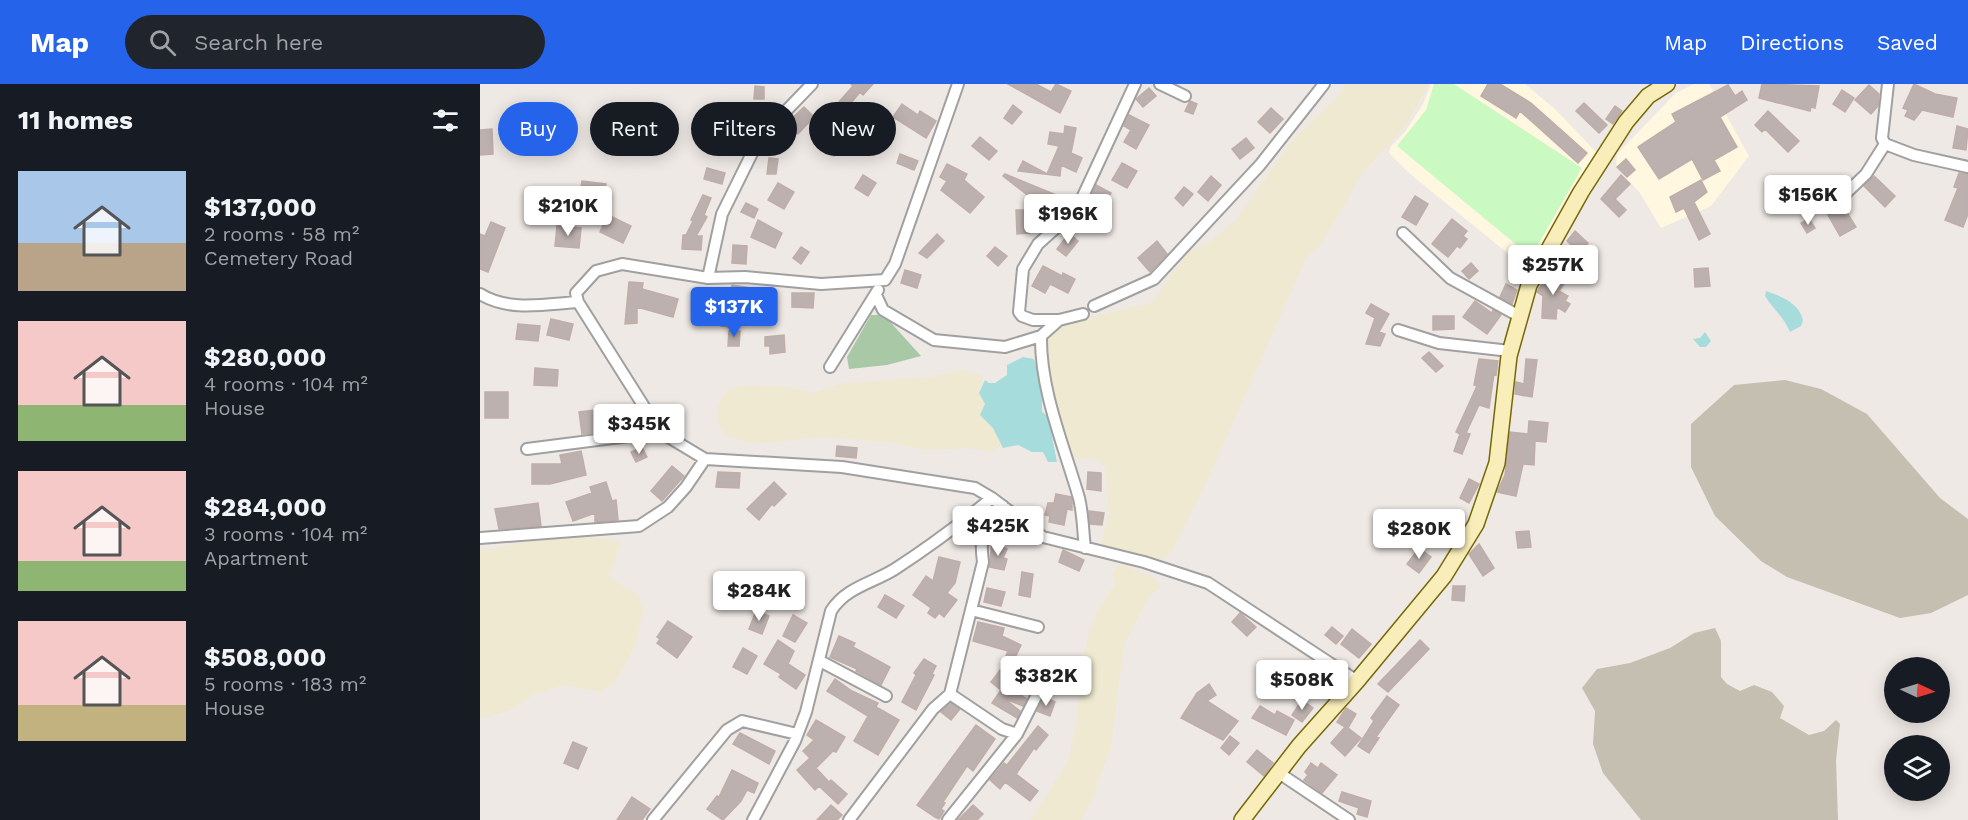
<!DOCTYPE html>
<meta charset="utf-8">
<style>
:root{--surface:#171b24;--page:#20242c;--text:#f1f3f6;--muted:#9ea1a6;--accent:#2563eb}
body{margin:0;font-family:"Work Sans",sans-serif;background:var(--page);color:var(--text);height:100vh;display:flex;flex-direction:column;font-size:22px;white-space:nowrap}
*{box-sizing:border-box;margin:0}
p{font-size:20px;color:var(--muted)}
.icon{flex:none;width:33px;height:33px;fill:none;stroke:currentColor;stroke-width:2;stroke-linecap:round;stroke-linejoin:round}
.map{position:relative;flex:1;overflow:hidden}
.panel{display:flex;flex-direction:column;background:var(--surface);width:480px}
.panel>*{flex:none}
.banner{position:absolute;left:18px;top:18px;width:570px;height:54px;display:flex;gap:12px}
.needle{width:39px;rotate:94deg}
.controls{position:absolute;left:1404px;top:573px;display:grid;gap:12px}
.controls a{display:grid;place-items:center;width:66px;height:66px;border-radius:50%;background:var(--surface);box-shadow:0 3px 15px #0003;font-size:30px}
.price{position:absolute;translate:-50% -51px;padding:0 14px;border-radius:6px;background:#fff;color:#222;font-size:20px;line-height:39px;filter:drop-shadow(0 2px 3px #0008)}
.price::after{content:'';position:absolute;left:50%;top:36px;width:18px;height:14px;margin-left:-9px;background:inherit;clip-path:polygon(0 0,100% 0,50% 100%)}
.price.on{background:var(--accent);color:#fff}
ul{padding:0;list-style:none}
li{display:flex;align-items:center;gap:18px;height:150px;padding:0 18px}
li span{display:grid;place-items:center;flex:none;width:168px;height:120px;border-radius:0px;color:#555}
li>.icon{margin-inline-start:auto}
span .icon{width:72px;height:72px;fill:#fffc;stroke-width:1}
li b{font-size:26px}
h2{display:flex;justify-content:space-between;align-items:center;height:72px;padding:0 18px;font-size:26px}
.chip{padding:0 21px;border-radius:27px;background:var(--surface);box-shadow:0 3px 15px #0003;font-size:21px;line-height:54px}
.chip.on{background:var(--accent);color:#fff}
header{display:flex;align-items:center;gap:36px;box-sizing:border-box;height:84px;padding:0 30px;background:var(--accent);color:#fff}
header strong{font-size:28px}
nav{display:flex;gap:33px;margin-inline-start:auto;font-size:21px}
.search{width:420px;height:54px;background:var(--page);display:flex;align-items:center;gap:15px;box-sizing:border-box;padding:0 21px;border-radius:33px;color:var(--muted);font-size:22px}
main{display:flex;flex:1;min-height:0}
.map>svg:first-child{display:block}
</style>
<header>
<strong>Map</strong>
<div class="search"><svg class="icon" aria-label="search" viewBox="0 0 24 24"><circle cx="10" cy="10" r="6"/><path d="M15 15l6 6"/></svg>Search here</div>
<nav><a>Map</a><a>Directions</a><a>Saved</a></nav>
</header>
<main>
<section class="panel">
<h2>11 homes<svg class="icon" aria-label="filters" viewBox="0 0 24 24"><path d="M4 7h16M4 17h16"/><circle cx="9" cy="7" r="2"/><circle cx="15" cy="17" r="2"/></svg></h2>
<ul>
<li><span style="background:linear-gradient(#a9c7e8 60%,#b9a48a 0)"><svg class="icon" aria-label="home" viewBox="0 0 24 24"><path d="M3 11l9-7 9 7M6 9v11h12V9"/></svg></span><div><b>$137,000</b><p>2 rooms · 58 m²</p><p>Cemetery Road</p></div></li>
<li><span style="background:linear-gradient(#f6c9c9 70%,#8fb573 0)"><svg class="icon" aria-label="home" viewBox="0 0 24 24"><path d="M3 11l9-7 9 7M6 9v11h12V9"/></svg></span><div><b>$280,000</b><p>4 rooms · 104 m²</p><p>House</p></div></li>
<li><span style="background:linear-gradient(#f6c9c9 75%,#8fb573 0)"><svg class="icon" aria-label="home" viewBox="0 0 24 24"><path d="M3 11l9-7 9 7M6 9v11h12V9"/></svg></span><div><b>$284,000</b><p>3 rooms · 104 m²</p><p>Apartment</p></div></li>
<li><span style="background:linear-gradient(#f6c9c9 70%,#c2b280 0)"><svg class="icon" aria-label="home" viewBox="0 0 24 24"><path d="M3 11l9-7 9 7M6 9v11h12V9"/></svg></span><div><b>$508,000</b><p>5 rooms · 183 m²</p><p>House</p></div></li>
</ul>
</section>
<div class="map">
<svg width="1488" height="736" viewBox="0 0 1488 736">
<rect width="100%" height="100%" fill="#efe9e5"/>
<path fill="#fff7df" d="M 951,0 L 1045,0 L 1076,26 L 1116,68 L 1059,170 L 1047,185 L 929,89 L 909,69 L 911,62 L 925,48 L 943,20 Z
M 1214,0 L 1229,0 L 1269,72 L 1231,122 L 1181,144 L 1160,109 L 1136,83 L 1137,70 L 1196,9 Z"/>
<path fill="#c4bfb0" d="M 1305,296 L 1341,305 L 1387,330 L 1460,414 L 1488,435 L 1488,511 L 1451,529 L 1420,534 L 1307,493 L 1281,477 L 1235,432 L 1211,383 L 1211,340 L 1254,301 Z
M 1235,544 L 1241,557 L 1241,593 L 1247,600 L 1260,607 L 1274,601 L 1292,608 L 1304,622 L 1300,634 L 1329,651 L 1344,647 L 1356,636 L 1360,640 L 1356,676 L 1358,736 L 1161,736 L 1123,689 L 1113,660 L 1115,627 L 1102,604 L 1117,585 L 1150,579 L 1190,564 L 1214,549 Z"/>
<path fill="#eee9d0" d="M 865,0 L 949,0 L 925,43 L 884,87 L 840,162 L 827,172 L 727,397 L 691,468 L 684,475 L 675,474 L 620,462 L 629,430 L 625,383 L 618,376 L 590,373 L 566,275 L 567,252 L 583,239 L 671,219 L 708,169 L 731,157 L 755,137 L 814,54 L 860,11 Z
M 483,286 L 503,292 L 499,309 L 505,320 L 501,328 L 502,334 L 513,344 L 522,362 L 511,368 L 486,364 L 447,366 L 409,358 L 342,353 L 275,360 L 247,352 L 239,342 L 237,322 L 247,306 L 262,302 L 308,303 L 334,309 L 363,299 L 450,293 Z
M 104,452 L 141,458 L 129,493 L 158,511 L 163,527 L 156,560 L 135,598 L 120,608 L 84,601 L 55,610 L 33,625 L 0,635 L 0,462 L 7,466 L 55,456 Z
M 638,480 L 672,492 L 681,503 L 668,514 L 644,560 L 631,663 L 611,718 L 601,736 L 551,736 L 588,677 L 598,631 L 598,602 L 609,548 L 615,531 L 635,500 L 633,490 Z"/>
<path fill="#a8c8a6" d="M 391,231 L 404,231 L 441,272 L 407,281 L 369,285 L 367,273 Z"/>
<path fill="#caf9c2" d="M 954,0 L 974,0 L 1102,84 L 1051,173 L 917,62 L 946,26 Z"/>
<path fill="#a6dcdc" d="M 1286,207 C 1301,212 1319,219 1323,236 L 1321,242 L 1310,248 C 1304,233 1293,225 1285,212 Z
M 1225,248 L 1231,257 L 1226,263 L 1220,263 L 1213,255 L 1220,254 Z
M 543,273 L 554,275 L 562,302 L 562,328 L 568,332 L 577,378 L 568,378 L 563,368 L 552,368 L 538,361 L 523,364 L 513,344 L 500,331 L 505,320 L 499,309 L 505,296 L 509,299 L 515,299 L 527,291 L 527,281 Z"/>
<path fill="#bcb1ae" stroke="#c1ada7" stroke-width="1.5" d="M 371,0 L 393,0 L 383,11 L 380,8 L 367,24 L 359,18 L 373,2 Z
M 528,0 L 556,0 L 571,8 L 576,0 L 591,7 L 580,29 Z
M 1008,0 L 1020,0 L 1051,19 L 1107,69 L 1098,79 L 1040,27 L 1036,34 L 1001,12 Z
M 1282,0 L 1339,2 L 1335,24 L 1331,23 L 1330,27 L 1279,14 Z
M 1434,0 L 1455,10 L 1477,14 L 1473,33 L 1442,26 L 1434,36 L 1425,32 L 1428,26 L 1423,24 Z
M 1248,1 L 1255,12 L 1262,7 L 1267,16 L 1240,33 L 1257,63 L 1234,76 L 1240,87 L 1223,96 L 1212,75 L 1179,95 L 1158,63 L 1196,38 L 1192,30 Z
M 1389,1 L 1399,10 L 1398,22 L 1391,30 L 1375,16 Z
M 275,2 L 284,3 L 284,15 L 274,15 Z
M 669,4 L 676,12 L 663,23 L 656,15 Z
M 1362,6 L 1374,14 L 1365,28 L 1353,20 Z
M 710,17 L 717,20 L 713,30 L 705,27 Z
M 1104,19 L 1127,41 L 1119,49 L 1096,27 Z
M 422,20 L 438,31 L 440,27 L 456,37 L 446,54 L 413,33 Z
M 533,21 L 542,28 L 532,40 L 524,34 Z
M 1135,22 L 1142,27 L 1133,40 L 1126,35 Z
M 324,23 L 334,33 L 318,50 L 307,39 Z
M 791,24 L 803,35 L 790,49 L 778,38 Z
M 1288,27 L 1319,57 L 1308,68 L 1285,45 L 1282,48 L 1275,41 Z
M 649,31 L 669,41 L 656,65 L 644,58 L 651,46 L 644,42 Z
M 363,38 L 374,46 L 354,72 L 343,64 Z
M 585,42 L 596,44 L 591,69 L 602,74 L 596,88 L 581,81 L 580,92 L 538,87 L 543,77 L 567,90 L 579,62 L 568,60 L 570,48 L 584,50 Z
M 1477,42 L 1488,45 L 1486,66 L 1473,64 Z
M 12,45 L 13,70 L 0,71 L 0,46 Z
M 500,53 L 517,67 L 509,76 L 492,62 Z
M 766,54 L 774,64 L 760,75 L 752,65 Z
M 420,70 L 438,77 L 434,86 L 417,79 Z
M 289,74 L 298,75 L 296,90 L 287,90 Z
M 1146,75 L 1155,86 L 1147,93 L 1137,83 Z
M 642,79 L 657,87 L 647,104 L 632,96 Z
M 467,80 L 487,90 L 484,96 L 504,113 L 490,129 L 461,106 L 467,97 L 460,93 Z
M 227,84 L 245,89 L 242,100 L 224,95 Z
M 1479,89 L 1488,90 L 1488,130 L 1483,143 L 1465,136 L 1478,104 L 1474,103 Z
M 525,90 L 581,113 L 577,125 L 557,114 L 555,117 L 523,92 Z
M 383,91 L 396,99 L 388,112 L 375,104 Z
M 1141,91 L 1150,100 L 1135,115 L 1146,126 L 1139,133 L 1121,115 Z
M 731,92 L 741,101 L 728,117 L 718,108 Z
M 1394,92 L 1415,112 L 1405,123 L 1384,102 Z
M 1221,96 L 1227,108 L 1214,118 L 1230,150 L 1219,156 L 1204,124 L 1196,128 L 1190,113 Z
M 102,97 L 126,100 L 123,121 L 99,117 Z
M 298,99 L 314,108 L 304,125 L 288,116 Z
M 616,101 L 631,109 L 619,129 L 625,132 L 616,147 L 597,137 Z
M 704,103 L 713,110 L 703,122 L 695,114 Z
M 223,111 L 231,114 L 224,131 L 227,133 L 216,152 L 222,152 L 221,166 L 202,165 L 203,151 L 206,151 L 213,137 L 211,136 Z
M 935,112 L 948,120 L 936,141 L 922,133 Z
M 266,119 L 278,125 L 274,134 L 261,128 Z
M 1363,122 L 1376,143 L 1360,152 L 1348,131 Z
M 536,126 L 550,126 L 550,149 L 537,150 Z
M 128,131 L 151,142 L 143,159 L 120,148 Z
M 972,135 L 987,147 L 983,152 L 987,155 L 980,164 L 977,162 L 968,173 L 952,160 Z
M 1329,135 L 1335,144 L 1327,149 L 1321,139 Z
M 278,136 L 302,149 L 295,164 L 271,153 Z
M 11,138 L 25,144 L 8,188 L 0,185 L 0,150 L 5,152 Z
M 77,142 L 101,144 L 99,164 L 75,162 Z
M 1095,147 L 1108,159 L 1100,169 L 1087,157 Z
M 589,149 L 598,157 L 586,172 L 577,165 Z
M 457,150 L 464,157 L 447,174 L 439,169 Z
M 677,157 L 687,170 L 670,188 L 658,174 Z
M 253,161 L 267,162 L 266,180 L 252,179 Z
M 321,163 L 329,168 L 321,180 L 313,174 Z
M 515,163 L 527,172 L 518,182 L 507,172 Z
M 991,179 L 998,187 L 989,195 L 982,187 Z
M 563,182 L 582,192 L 583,189 L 595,195 L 588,209 L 570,200 L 565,209 L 552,202 Z
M 1228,184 L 1230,202 L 1215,203 L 1214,185 Z
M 425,186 L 441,191 L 437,204 L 421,199 Z
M 1071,186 L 1086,197 L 1079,207 L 1088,212 L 1085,217 L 1090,220 L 1085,228 L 1077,223 L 1076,235 L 1062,234 L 1063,212 L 1057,208 Z
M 149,198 L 163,199 L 162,205 L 198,215 L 193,233 L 157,223 L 157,239 L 145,240 Z
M 1026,200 L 1037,206 L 1032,220 L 1020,213 Z
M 252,201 L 291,207 L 290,222 L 249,213 Z
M 312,209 L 334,209 L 333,224 L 312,223 Z
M 995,217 L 1012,229 L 1013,226 L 1021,231 L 1007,250 L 983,233 Z
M 891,220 L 909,230 L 899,248 L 905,250 L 900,262 L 886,260 L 895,234 L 886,229 Z
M 242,229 L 253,230 L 252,243 L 241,242 Z
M 953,232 L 974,232 L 974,245 L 953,246 Z
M 71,235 L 93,240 L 89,256 L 67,251 Z
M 38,240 L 60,242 L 58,257 L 36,255 Z
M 249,247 L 260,247 L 259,262 L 248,262 Z
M 304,251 L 305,268 L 290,270 L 290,262 L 285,262 L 285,253 Z
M 949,268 L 963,282 L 956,288 L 942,274 Z
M 999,275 L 1018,277 L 1016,291 L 1014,290 L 1009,324 L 999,321 L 986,349 L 990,350 L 982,370 L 974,367 L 980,350 L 976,348 L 997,302 L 994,301 Z
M 1046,275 L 1057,276 L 1052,313 L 1035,310 L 1036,298 L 1044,300 Z
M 55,284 L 78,286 L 77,302 L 54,301 Z
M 5,308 L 28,308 L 28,334 L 5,334 Z
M 124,325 L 127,347 L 102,350 L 99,328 Z
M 1049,337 L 1068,339 L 1066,358 L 1055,357 L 1054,381 L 1043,380 L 1036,412 L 1017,408 L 1025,391 L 1030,348 L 1048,350 Z
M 357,362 L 377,364 L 376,374 L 356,372 Z
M 162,363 L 167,373 L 156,378 L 151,368 Z
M 101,367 L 106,391 L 70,400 L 52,400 L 52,380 L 82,380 L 80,371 Z
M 192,382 L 204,392 L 182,417 L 171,407 Z
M 238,388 L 260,389 L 259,404 L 236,403 Z
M 608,388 L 621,389 L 621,407 L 607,405 Z
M 989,395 L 999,400 L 989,419 L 980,414 Z
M 126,398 L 132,417 L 136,416 L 138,436 L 115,438 L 115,429 L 93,437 L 86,418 L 112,409 L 110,403 Z
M 294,398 L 306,410 L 294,422 L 292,420 L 279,436 L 267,425 Z
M 576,410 L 591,413 L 592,416 L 592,426 L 587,425 L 584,441 L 569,438 L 570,432 L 565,431 L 568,419 L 574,419 Z
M 58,419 L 61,442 L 19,445 L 15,425 Z
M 609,427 L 624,429 L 622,441 L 610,440 Z
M 1049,447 L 1051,463 L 1038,464 L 1036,448 Z
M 512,459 L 527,465 L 523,474 L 527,475 L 524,486 L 509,483 Z
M 999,460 L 1014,484 L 1003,492 L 989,470 Z
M 939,464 L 951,473 L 939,489 L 927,480 Z
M 583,466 L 604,476 L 599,487 L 579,478 Z
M 459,473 L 480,478 L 475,499 L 467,509 L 477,516 L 464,533 L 459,529 L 455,534 L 448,529 L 451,524 L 433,511 L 446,492 L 453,497 Z
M 542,488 L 553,490 L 550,513 L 539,511 Z
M 973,502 L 985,502 L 984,517 L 972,516 Z
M 507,504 L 525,508 L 521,522 L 504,518 Z
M 405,511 L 424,522 L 416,534 L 398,523 Z
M 276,527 L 289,532 L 282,550 L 269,545 Z
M 760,529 L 776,543 L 767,552 L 752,538 Z
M 313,531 L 327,539 L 315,558 L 303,552 Z
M 188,537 L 212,553 L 197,574 L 177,559 L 180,555 L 177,553 Z
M 498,538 L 524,544 L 522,552 L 541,561 L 534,576 L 526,572 L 528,567 L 493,557 Z
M 852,543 L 863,552 L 856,560 L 845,551 Z
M 872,545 L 891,560 L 879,574 L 861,560 Z
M 359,552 L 375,559 L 373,563 L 410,583 L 401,601 L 376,587 L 377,585 L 350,573 Z
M 298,556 L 314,567 L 308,580 L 325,591 L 316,605 L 299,593 L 301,590 L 284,580 Z
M 940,556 L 949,565 L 908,608 L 898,600 Z
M 263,564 L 277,572 L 267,590 L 253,583 Z
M 444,575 L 456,582 L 452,590 L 454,591 L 436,626 L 422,618 L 436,591 L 434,589 Z
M 819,581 L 839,593 L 832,605 L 812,594 Z
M 520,586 L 535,598 L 530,604 L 547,615 L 543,622 L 525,615 L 540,627 L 537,634 L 512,619 L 521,606 L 511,598 Z
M 355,595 L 372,607 L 398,619 L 396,623 L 419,636 L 398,671 L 374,657 L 388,632 L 347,607 Z
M 729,600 L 736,611 L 727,617 L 758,637 L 743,656 L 701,634 L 717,609 Z
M 907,612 L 919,621 L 896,653 L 899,654 L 889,669 L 878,662 L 894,637 L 891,634 Z
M 564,613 L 575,618 L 570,632 L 557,627 Z
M 822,616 L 833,624 L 822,638 L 812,631 Z
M 471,619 L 480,625 L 471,636 L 461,628 Z
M 780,622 L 795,631 L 797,627 L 814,636 L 806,651 L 772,634 Z
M 866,624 L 876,630 L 868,644 L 881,654 L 865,672 L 851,659 L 865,643 L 857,638 Z
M 336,636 L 365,653 L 356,668 L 353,667 L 336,684 L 349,698 L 351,696 L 367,710 L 358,720 L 339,702 L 335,706 L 317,686 L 330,674 L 323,667 L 334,656 L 327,651 Z
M 496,641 L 515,655 L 493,687 L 487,682 L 463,718 L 465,719 L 461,725 L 464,727 L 459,735 L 455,733 L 437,721 Z
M 558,642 L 568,651 L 556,666 L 554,664 L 536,690 L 558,707 L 550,717 L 525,698 L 520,705 L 510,696 L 524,679 L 527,681 Z
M 260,649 L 295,667 L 289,680 L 253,660 Z
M 750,652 L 759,659 L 749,671 L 741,664 Z
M 93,658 L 107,664 L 98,685 L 84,679 Z
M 777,666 L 793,679 L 784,692 L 767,678 Z
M 831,679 L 838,684 L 841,679 L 857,691 L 842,709 L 824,696 L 828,691 L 825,688 Z
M 252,686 L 278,699 L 274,709 L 267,706 L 261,717 L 243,736 L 227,725 L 237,712 L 239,713 Z
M 862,708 L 891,717 L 887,733 L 877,730 L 879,724 L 859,717 Z
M 152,713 L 170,725 L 162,736 L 137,736 Z
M 351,721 L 362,731 L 357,736 L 337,736 Z
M 493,721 L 503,730 L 497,736 L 478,736 Z"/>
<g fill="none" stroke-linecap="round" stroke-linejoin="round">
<g stroke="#a0a0a0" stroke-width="14">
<path id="street" d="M 332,0 L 279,55 L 242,130 L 228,194 L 142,180 L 116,187 L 96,209 L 98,218 L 180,348 L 225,375 L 362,383 L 495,404 L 512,414 L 563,453 L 664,478 L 728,499 L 877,597
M 680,0 L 705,12
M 1405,60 L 1434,71 L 1488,83
M 1362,113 L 1386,90 L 1405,60 L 1402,54 L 1408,0
M 923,149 L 970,194 L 1039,232
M 228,194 L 265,193 L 341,200 L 405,196 L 415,180 L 478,0
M 0,210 C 29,228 66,220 98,218
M 396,211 L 403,226 L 454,256 L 525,263 L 561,252 L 579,236 L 603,230
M 614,222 L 674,195 L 780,81 L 844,0
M 579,236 L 553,236 L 542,232 L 539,228 L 543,185 L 558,160 L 597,125 L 655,0
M 918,246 L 959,259 L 1030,267
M 561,252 C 560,306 584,362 599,414 C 603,430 603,448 605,464
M 350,283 L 398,206
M 47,365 L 180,348
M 0,454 L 159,442 L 188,423 L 206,403 L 225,375
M 491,526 L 558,543
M 340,577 L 406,612
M 470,610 L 522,645 L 537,650
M 799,689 L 869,736
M 173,736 L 247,646 L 262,637 L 317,650
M 273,736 L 315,657 L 326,628 L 351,527 C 366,503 393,499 415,485 C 449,463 481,439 512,414
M 369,736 L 453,625 L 470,610 L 503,478 C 499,449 503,443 523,422
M 468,736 L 537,650 L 563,599"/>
</g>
<g stroke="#756806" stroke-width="18">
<path id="secondary" d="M 762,736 L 819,662 L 877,597 L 964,492 L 996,440 L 1017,379 L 1029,272 L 1049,201 L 1101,108 L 1146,38 L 1168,12 L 1187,0"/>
</g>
<use href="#street" stroke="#fff" stroke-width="10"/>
<use href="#secondary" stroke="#f9eeba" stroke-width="15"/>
</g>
</svg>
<div class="controls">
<a><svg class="needle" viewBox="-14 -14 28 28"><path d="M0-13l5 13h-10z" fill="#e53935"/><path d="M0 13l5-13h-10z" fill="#9ea1a6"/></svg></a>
<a><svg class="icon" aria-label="layers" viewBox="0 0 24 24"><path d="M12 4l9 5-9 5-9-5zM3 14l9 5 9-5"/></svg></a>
</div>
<b class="price" style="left:1328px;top:142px">$156K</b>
<b class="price" style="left:88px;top:153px">$210K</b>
<b class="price" style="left:588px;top:161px">$196K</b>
<b class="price" style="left:1073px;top:212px">$257K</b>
<b class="price on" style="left:254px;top:254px">$137K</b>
<b class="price" style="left:159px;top:371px">$345K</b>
<b class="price" style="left:518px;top:473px">$425K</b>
<b class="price" style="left:939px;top:476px">$280K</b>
<b class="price" style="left:279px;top:538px">$284K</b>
<b class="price" style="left:566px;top:623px">$382K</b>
<b class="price" style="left:822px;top:627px">$508K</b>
<div class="banner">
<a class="chip on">Buy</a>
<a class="chip">Rent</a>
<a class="chip">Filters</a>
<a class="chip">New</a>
</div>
</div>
</main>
